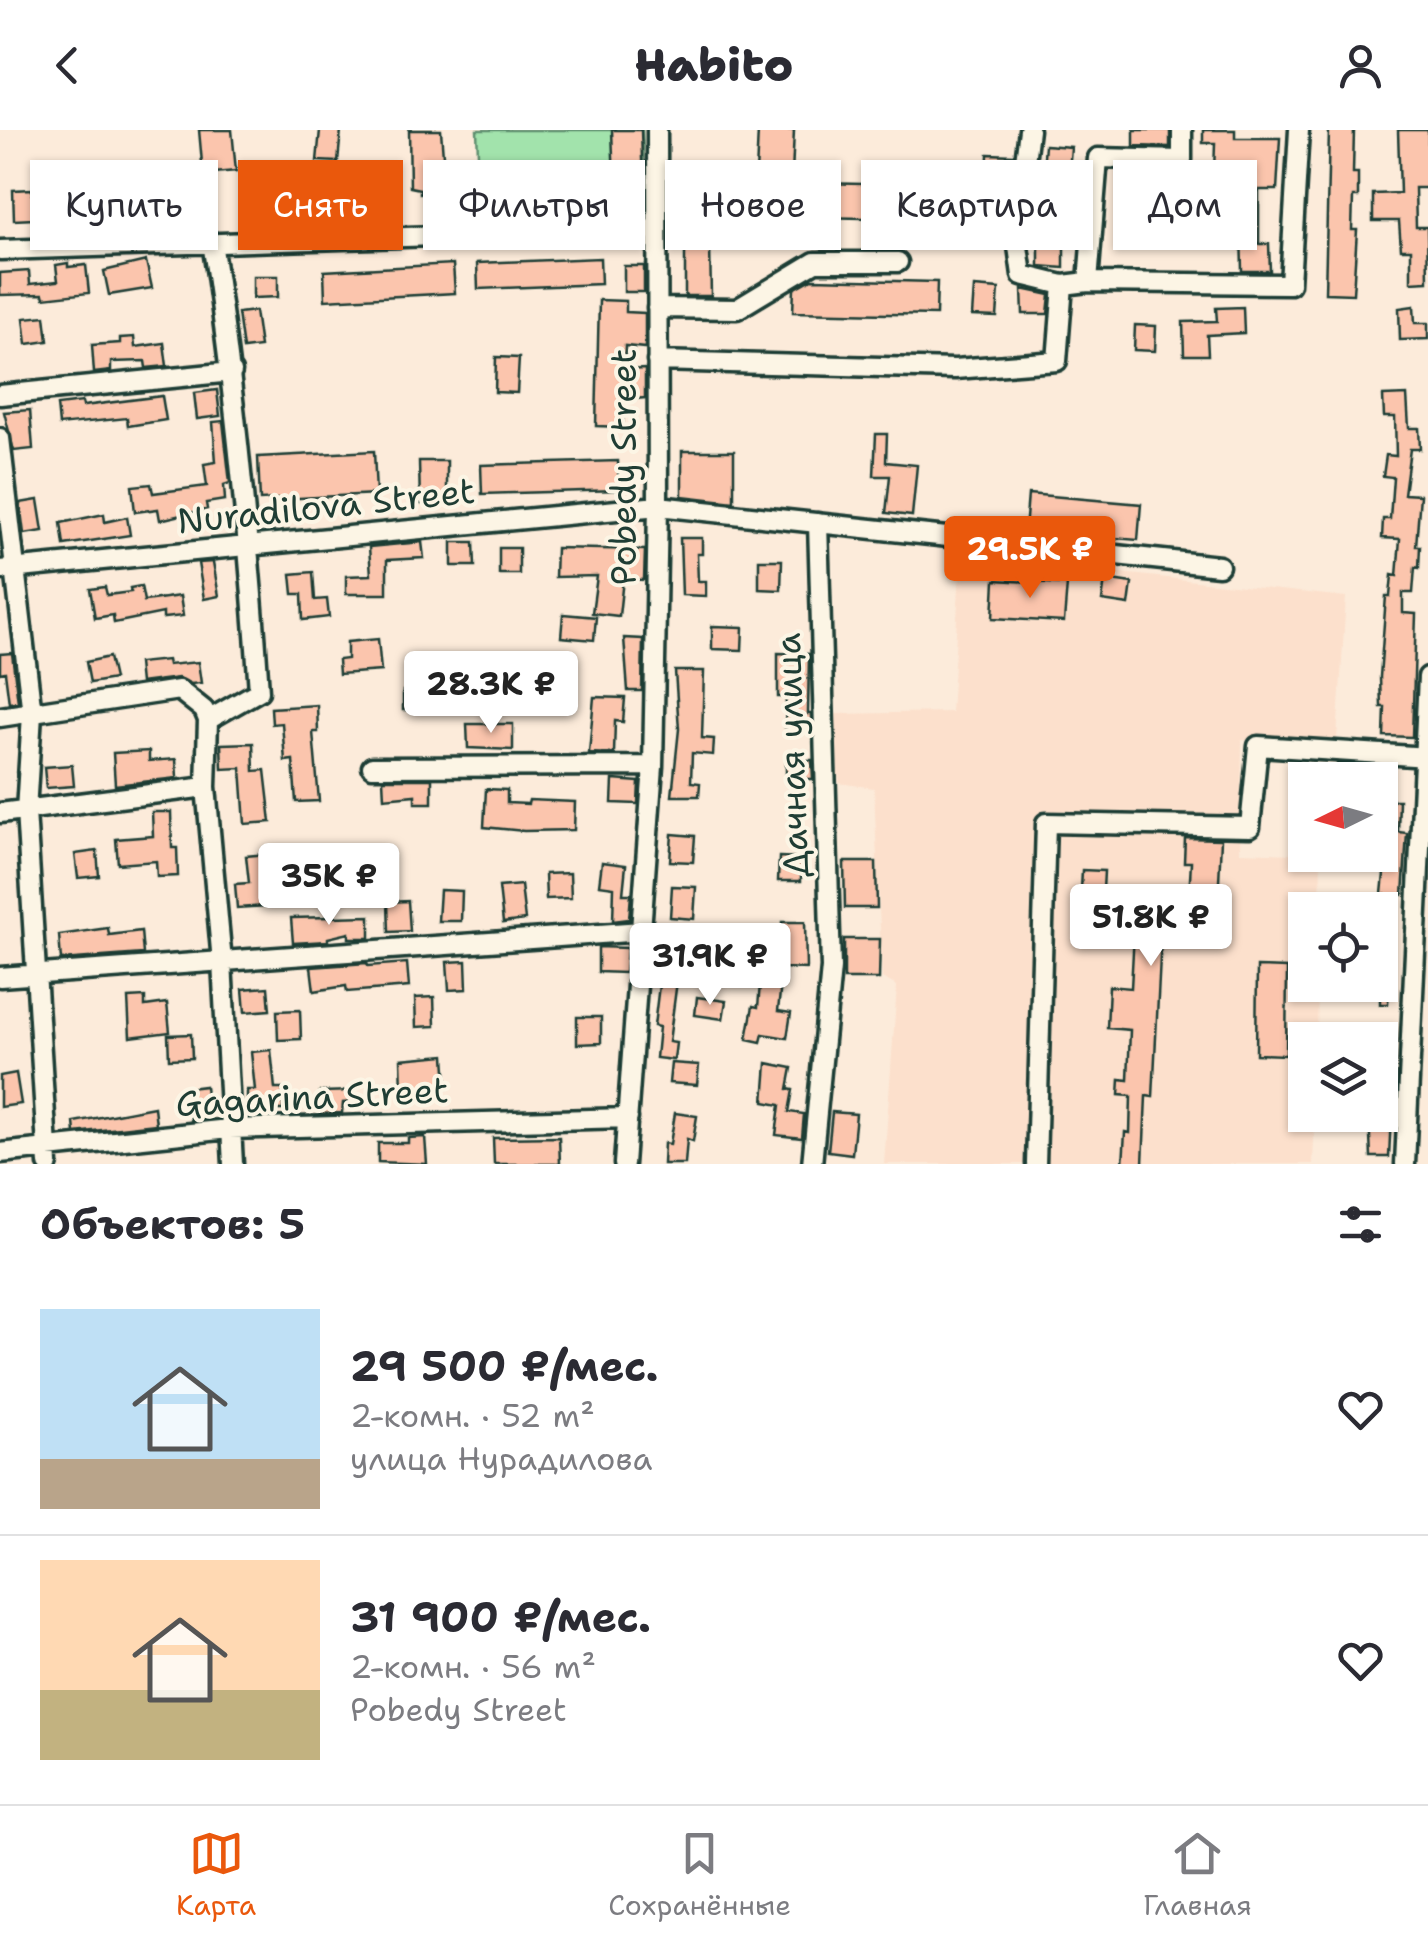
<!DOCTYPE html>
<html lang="ru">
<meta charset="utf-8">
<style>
:root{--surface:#fff;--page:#f2f2f3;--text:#2b2b33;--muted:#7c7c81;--line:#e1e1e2;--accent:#ea580c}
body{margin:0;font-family:"Shantell Sans",sans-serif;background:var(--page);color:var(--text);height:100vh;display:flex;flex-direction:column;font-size:38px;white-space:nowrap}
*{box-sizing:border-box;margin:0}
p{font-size:32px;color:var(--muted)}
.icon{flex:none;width:55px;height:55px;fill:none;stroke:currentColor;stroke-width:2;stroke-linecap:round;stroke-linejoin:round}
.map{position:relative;height:1034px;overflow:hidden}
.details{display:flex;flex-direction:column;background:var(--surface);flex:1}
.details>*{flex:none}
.banner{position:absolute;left:30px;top:30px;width:1370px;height:90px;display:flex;gap:20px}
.needle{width:65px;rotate:265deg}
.fabs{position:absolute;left:1288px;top:632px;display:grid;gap:20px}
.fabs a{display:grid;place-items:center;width:110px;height:110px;border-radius:0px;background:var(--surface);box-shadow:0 2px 8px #0004;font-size:50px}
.price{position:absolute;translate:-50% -85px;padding:0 22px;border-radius:10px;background:#fff;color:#222;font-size:32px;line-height:65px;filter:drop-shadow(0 2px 5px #0008)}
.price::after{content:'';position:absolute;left:50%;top:60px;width:30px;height:22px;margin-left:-15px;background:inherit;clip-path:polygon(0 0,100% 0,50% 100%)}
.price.selected{background:var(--accent);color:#fff}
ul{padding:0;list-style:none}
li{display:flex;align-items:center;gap:30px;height:250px;padding:0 40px}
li+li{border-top:2px solid var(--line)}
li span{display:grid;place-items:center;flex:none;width:280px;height:200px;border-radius:0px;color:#555}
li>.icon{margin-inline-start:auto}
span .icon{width:120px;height:120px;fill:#fffc;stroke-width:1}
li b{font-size:42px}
h2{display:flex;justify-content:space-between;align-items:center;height:120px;padding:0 40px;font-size:42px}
.tag{padding:0 35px;border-radius:0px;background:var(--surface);box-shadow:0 2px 8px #0004;font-size:35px;line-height:90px}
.tag.selected{background:var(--accent);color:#fff}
header{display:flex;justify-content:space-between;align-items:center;height:130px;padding:0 40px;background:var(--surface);font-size:45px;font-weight:800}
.menu{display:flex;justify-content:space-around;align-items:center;height:140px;border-top:2px solid var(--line);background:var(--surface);font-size:28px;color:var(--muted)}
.menu a{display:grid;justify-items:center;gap:5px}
.menu .selected{color:var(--accent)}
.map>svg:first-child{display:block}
</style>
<header><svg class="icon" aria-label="back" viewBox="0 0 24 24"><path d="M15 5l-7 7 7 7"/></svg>Habito<svg class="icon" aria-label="person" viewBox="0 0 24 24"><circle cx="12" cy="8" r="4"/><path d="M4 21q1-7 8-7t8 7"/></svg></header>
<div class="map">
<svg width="1428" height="1034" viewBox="0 0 1428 1034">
<rect width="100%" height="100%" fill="#fcebda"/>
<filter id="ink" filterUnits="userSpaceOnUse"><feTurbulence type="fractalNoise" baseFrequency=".01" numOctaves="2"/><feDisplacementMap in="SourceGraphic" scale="20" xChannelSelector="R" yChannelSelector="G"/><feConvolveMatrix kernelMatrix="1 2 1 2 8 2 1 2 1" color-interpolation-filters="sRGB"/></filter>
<g filter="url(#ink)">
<path fill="#fce0cc" d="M 961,426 L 1346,467 L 1337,609 L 1242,610 L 1240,722 L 1321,725 L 1320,780 L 1305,780 L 1305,855 L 1318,855 L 1317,910 L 1305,910 L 1305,985 L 1315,985 L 1313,1034 L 884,1034 L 897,856 L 882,848 L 874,658 L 839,653 L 834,584 L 951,582 Z"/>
<path fill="#a2e3ac" stroke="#609070" stroke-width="2.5" d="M 477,0 L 642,0 L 646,92 L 481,98 Z"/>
<path fill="#fbc5ad" stroke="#1f3d34" stroke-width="2.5" d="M 199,0 L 232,0 L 236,41 L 203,44 Z
M 320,0 L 341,0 L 338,32 L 317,31 Z
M 409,0 L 441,0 L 447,79 L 434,79 L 433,62 L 420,63 L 420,59 L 410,57 Z
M 612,0 L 641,0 L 644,87 L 602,88 L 602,81 L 615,80 Z
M 758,0 L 794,0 L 790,91 L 754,89 Z
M 1134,0 L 1170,0 L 1170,17 L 1134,16 Z
M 1203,0 L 1235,0 L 1235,8 L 1280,8 L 1277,60 L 1259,60 L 1259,114 L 1269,114 L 1270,141 L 1242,141 L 1241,99 L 1231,99 L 1231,73 L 1248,73 L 1248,43 L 1214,43 L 1215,13 L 1203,13 Z
M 1329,0 L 1354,0 L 1353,43 L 1358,43 L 1358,67 L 1353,67 L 1352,100 L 1357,100 L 1353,164 L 1325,163 Z
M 1398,0 L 1428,0 L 1428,58 L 1415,58 L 1416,97 L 1427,97 L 1428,151 L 1411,152 L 1411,119 L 1401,119 L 1399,91 L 1373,91 L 1373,64 L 1400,63 Z
M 1045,15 L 1071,17 L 1069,42 L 1043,40 Z
M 988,24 L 1013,25 L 1010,49 L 987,49 Z
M 681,37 L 727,37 L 727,96 L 681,96 Z
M 1154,44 L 1184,44 L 1184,114 L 1155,115 Z
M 264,52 L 289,53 L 288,78 L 263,77 Z
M 816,53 L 959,56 L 959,90 L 816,87 Z
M 32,59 L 34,89 L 14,90 L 13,60 Z
M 102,65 L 102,71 L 127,69 L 130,85 L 121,87 L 120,104 L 108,104 L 108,90 L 64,90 L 64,68 Z
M 180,75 L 183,102 L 160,102 L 158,77 Z
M 1039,109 L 1064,110 L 1064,138 L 1039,136 Z
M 685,115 L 710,115 L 711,166 L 685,166 Z
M 600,128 L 601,154 L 478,159 L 477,133 Z
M 146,131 L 152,158 L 109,165 L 104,141 Z
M 68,133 L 68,137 L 86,135 L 89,163 L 44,168 L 43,164 L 0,165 L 0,143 L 29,141 L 30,154 L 58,151 L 56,135 Z
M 453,134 L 455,163 L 325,170 L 324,141 Z
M 624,136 L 644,136 L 644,162 L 624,162 Z
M 253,146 L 278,146 L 278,167 L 253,168 Z
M 812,149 L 937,152 L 936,185 L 793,182 L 794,159 Z
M 974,157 L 999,159 L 997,187 L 972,186 Z
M 1022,159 L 1050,165 L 1048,184 L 1023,184 Z
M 599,170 L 626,171 L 626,182 L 645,183 L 645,218 L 625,216 L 624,240 L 645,239 L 645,268 L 623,270 L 623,297 L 596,296 Z
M 1414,176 L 1415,193 L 1428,193 L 1428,209 L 1400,210 L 1399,178 Z
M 1243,177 L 1244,203 L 1207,205 L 1208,225 L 1184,225 L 1183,192 L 1217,191 L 1216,178 Z
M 255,181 L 260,217 L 243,219 L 238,183 Z
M 45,186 L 48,211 L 27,214 L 24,188 Z
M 1135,195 L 1156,196 L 1155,221 L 1134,220 Z
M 134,207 L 135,217 L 164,213 L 167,236 L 146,238 L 145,231 L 111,232 L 111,241 L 94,243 L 92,215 L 120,213 L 120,208 Z
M 496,227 L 519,228 L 517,263 L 495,262 Z
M 217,260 L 220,286 L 197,289 L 194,263 Z
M 1407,265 L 1409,298 L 1419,298 L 1420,319 L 1410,319 L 1404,364 L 1420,365 L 1416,416 L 1420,416 L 1419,438 L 1415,437 L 1413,463 L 1403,463 L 1403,483 L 1416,484 L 1412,607 L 1384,606 L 1385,577 L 1381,577 L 1380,547 L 1386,466 L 1390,466 L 1392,445 L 1397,446 L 1400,409 L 1382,408 L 1383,389 L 1390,389 L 1393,347 L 1383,346 L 1386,325 L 1396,326 L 1395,287 L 1384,287 L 1383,266 Z
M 162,266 L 166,290 L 128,296 L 127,288 L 59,295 L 57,275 L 82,272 L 83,276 Z
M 30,280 L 33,319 L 14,321 L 4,282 Z
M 223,291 L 230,353 L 224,355 L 225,370 L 206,373 L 207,379 L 160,390 L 158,379 L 135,382 L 132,356 L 151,354 L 153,363 L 207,356 L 204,334 L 216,332 L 213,292 Z
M 876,304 L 887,304 L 886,332 L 917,335 L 912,386 L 886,383 L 890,346 L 874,346 Z
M 374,321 L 376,364 L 260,370 L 258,327 Z
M 682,321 L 734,321 L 734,372 L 682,366 Z
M 419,331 L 447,331 L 447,374 L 420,374 Z
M 618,331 L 619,360 L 482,364 L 481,335 Z
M 1028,364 L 1141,374 L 1138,410 L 1025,401 Z
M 38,370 L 43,401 L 24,404 L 20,373 Z
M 104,384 L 105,392 L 127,387 L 130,405 L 64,415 L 61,393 Z
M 680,408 L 702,408 L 702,424 L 697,424 L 698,451 L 706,451 L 706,466 L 682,465 Z
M 422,412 L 424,428 L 387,430 L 387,464 L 346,464 L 346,446 L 371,445 L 369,417 Z
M 452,412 L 474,412 L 475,436 L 452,436 Z
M 499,418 L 519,418 L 519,444 L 499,444 Z
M 556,418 L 645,420 L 644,450 L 623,449 L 619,486 L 592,483 L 597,446 L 555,447 Z
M 759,430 L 782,430 L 781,460 L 759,459 Z
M 213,432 L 219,466 L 204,469 L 198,433 Z
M 313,442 L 315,470 L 327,469 L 329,487 L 303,490 L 302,464 L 293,464 L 291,444 Z
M 1105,449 L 1132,453 L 1129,475 L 1102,471 Z
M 995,450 L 1067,454 L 1064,492 L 993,488 Z
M 141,456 L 144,471 L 180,466 L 183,486 L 163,488 L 163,483 L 114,493 L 113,485 L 95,488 L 90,459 L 105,457 L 107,465 L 131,462 L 130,458 Z
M 563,484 L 596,487 L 594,510 L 561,507 Z
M 712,496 L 743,497 L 742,520 L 712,519 Z
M 624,508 L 643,509 L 642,561 L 628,561 Z
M 378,509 L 381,541 L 339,544 L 338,530 L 347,529 L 347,512 Z
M 12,523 L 18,572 L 9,573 L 5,542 L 0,543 L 0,524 Z
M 778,523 L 809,524 L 808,584 L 811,584 L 811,598 L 785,597 L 786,567 L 778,567 Z
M 109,527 L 114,549 L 90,553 L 86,532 Z
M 167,530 L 168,535 L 198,532 L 201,553 L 191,554 L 178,548 L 140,553 L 138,533 Z
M 675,541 L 704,541 L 702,608 L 714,609 L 713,625 L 692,623 L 691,652 L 700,653 L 699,666 L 672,666 L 679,599 Z
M 429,560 L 429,580 L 403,580 L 403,561 Z
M 594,567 L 625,568 L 623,592 L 615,591 L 614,624 L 589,623 Z
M 317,575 L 318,602 L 313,602 L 319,671 L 296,672 L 293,630 L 285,631 L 282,593 L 272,594 L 271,578 Z
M 467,594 L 513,594 L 513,620 L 468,618 Z
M 253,613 L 254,641 L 265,640 L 271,692 L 245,694 L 241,638 L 222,639 L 221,614 Z
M 149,621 L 149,631 L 176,629 L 177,648 L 115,655 L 113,623 Z
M 786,630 L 812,630 L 813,649 L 786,649 Z
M 1337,634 L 1370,636 L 1369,650 L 1335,650 Z
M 72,635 L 74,656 L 46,658 L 44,637 Z
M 383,649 L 432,649 L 432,673 L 415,673 L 415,665 L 384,668 Z
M 613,650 L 639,652 L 638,674 L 612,673 Z
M 486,659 L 507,660 L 507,673 L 528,674 L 529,670 L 575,672 L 574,700 L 524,701 L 484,697 Z
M 1380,670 L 1399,670 L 1398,702 L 1407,703 L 1403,765 L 1382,764 L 1386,723 L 1380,723 Z
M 152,682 L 171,682 L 172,718 L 177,718 L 178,746 L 157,747 L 156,731 L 118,734 L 116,709 L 153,706 Z
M 672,704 L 695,706 L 693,732 L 670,731 Z
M 1185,708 L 1221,709 L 1216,817 L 1181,816 L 1182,808 L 1161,807 L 1153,967 L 1146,966 L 1143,1034 L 1123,1034 L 1125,1002 L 1130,1003 L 1131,966 L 1119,965 L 1120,949 L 1128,950 L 1130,900 L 1107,898 L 1109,856 L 1131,858 L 1134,803 L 1079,800 L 1082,740 L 1104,741 L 1102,780 L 1188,784 L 1191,732 L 1184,732 Z
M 97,721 L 99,746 L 78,748 L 75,724 Z
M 278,723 L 280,747 L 265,748 L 267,776 L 237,778 L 235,754 L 249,753 L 246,726 Z
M 779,727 L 801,728 L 801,751 L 778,751 Z
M 602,732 L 626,735 L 623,764 L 631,764 L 629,789 L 613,791 L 614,757 L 599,755 Z
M 844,732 L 876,732 L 877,778 L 845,778 Z
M 570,743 L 571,768 L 546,769 L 545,744 Z
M 521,755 L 525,790 L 503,793 L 499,757 Z
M 672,756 L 696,757 L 694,789 L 670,787 Z
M 440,760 L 462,761 L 461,791 L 438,791 Z
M 408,771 L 410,801 L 389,802 L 388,772 Z
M 370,786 L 370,808 L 349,808 L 349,803 L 328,808 L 328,811 L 293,813 L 291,788 Z
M 782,792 L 805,792 L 806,839 L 784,838 Z
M 108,798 L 109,805 L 141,801 L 143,824 L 61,830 L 59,805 Z
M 844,809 L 880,809 L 879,849 L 844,849 Z
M 664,814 L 685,815 L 682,852 L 677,851 L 669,912 L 676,913 L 674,930 L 656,928 L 659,897 L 654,896 Z
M 598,817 L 627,818 L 625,843 L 598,842 Z
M 1380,818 L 1391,818 L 1388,874 L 1380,874 Z
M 466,831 L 467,859 L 449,860 L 447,832 Z
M 367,833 L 368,836 L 407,833 L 409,857 L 347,862 L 346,856 L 314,861 L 311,837 Z
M 1257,837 L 1287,838 L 1286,925 L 1256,924 Z
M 761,843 L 782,844 L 778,881 L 791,883 L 787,908 L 763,904 L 761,912 L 747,909 L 753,876 L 758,877 Z
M 268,857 L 270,880 L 245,882 L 243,859 Z
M 145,867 L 145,876 L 167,873 L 170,902 L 130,907 L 128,868 Z
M 434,867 L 435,896 L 416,897 L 415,868 Z
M 697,867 L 726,871 L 723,889 L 695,885 Z
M 300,880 L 301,909 L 278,910 L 277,881 Z
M 577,887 L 601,887 L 601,913 L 577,914 Z
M 1389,898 L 1393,899 L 1391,943 L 1380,944 L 1380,910 L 1364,910 L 1365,899 Z
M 191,904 L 192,928 L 169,929 L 168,905 Z
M 271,920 L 275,959 L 283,959 L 283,980 L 247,980 L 247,960 L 255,960 L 251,922 Z
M 445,925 L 447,957 L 402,960 L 401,929 Z
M 671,933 L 699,935 L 697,955 L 669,953 Z
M 767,933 L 792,938 L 788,959 L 793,960 L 789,982 L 804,984 L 802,1008 L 776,1005 L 780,975 L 764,972 Z
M 16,943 L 21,974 L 0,977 L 0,946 Z
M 205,956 L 208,989 L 191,990 L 188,958 Z
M 354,961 L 354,972 L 343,973 L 342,983 L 320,984 L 320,962 Z
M 154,977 L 156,994 L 75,1003 L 74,992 Z
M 832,982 L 856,984 L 852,1024 L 828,1021 Z
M 675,983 L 697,986 L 693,1011 L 687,1009 L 685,1034 L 663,1034 L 664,1013 L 670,1014 Z
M 1369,985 L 1391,985 L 1389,1027 L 1371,1027 Z
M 425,1007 L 427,1034 L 378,1032 L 378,1013 L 408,1013 L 408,1008 Z
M 559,1007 L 560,1034 L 494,1034 L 493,1008 Z"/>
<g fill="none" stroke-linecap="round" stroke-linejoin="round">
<g stroke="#1f3d34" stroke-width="25">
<path id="minor" d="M 1029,0 L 1016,102 L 1022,145 L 1063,155
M 0,120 L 657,99
M 1088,152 L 1098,28 L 1182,30 L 1182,0
M 657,178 L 737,179 L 815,132 L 898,132
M 657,231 L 955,239 L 1057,231 L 1063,155 L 1088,152 L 1290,154 L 1299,0
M 0,265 L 232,242
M 0,308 L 32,584 L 26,681 L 48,1034
M 0,440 L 658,376 L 1219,436
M 0,587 L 179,560 L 204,580 L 208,590
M 208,590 L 259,561 C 249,410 235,261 212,112
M 208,590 L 206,657 L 222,832 L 233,1034
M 372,637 L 653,636
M 0,683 L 206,657
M 0,847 L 642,801
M 0,1023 L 229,999 L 628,988
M 624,1034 L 653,636 L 658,376 L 657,0
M 812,1034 L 831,838 L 818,393
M 1036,1034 L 1046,693 L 1250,697 L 1258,616 L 1428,627
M 1405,1034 L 1428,547"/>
</g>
<use href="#minor" stroke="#fcf5e5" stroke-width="18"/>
</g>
</g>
<g text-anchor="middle" stroke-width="8" stroke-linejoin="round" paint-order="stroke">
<g font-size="35" fill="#1f3d34" stroke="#fcf5e5">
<text transform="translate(624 337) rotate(-90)" y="12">Pobedy Street</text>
<text transform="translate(326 376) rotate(-6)" y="12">Nuradilova Street</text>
<text transform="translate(792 625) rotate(-92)" y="12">Дачная улица</text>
<text transform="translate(312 967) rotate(-3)" y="12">Gagarina Street</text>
</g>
</g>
</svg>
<div class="fabs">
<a><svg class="needle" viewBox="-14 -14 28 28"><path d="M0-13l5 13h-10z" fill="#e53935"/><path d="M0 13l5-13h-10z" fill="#7c7c81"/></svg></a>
<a><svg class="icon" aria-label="locate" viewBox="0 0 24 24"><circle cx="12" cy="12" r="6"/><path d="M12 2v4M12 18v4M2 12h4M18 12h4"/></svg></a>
<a><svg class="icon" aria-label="layers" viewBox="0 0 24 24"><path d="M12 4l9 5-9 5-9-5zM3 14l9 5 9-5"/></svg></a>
</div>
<b class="price selected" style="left:1030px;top:471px">29.5K ₽</b>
<b class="price" style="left:491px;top:606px">28.3K ₽</b>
<b class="price" style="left:329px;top:798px">35K ₽</b>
<b class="price" style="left:1151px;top:839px">51.8K ₽</b>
<b class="price" style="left:710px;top:878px">31.9K ₽</b>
<div class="banner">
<a class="tag">Купить</a>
<a class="tag selected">Снять</a>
<a class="tag">Фильтры</a>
<a class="tag">Новое</a>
<a class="tag">Квартира</a>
<a class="tag">Дом</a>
</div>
</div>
<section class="details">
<h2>Объектов: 5<svg class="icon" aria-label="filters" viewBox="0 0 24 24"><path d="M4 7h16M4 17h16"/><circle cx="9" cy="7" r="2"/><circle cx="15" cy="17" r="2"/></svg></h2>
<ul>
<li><span style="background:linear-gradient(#bfe0f5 75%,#b9a48a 0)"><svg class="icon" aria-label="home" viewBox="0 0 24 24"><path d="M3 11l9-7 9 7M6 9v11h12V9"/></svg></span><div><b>29 500 ₽/мес.</b><p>2-комн. · 52 m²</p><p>улица Нурадилова</p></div><svg class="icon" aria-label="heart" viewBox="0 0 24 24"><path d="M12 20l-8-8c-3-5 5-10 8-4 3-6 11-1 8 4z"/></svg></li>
<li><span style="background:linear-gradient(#ffd9b3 65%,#c2b280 0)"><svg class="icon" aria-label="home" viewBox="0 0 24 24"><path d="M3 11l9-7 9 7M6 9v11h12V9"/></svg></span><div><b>31 900 ₽/мес.</b><p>2-комн. · 56 m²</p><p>Pobedy Street</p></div><svg class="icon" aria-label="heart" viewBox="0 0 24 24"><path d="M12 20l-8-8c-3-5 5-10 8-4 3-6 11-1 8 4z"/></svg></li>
</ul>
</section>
<nav class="menu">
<a class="selected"><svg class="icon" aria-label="map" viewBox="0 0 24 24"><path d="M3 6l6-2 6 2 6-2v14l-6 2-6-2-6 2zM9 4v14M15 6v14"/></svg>Карта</a>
<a><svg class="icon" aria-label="saved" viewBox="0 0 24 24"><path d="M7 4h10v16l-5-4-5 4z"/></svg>Сохранённые</a>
<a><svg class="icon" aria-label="home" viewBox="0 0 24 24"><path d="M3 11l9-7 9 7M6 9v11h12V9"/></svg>Главная</a>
</nav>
